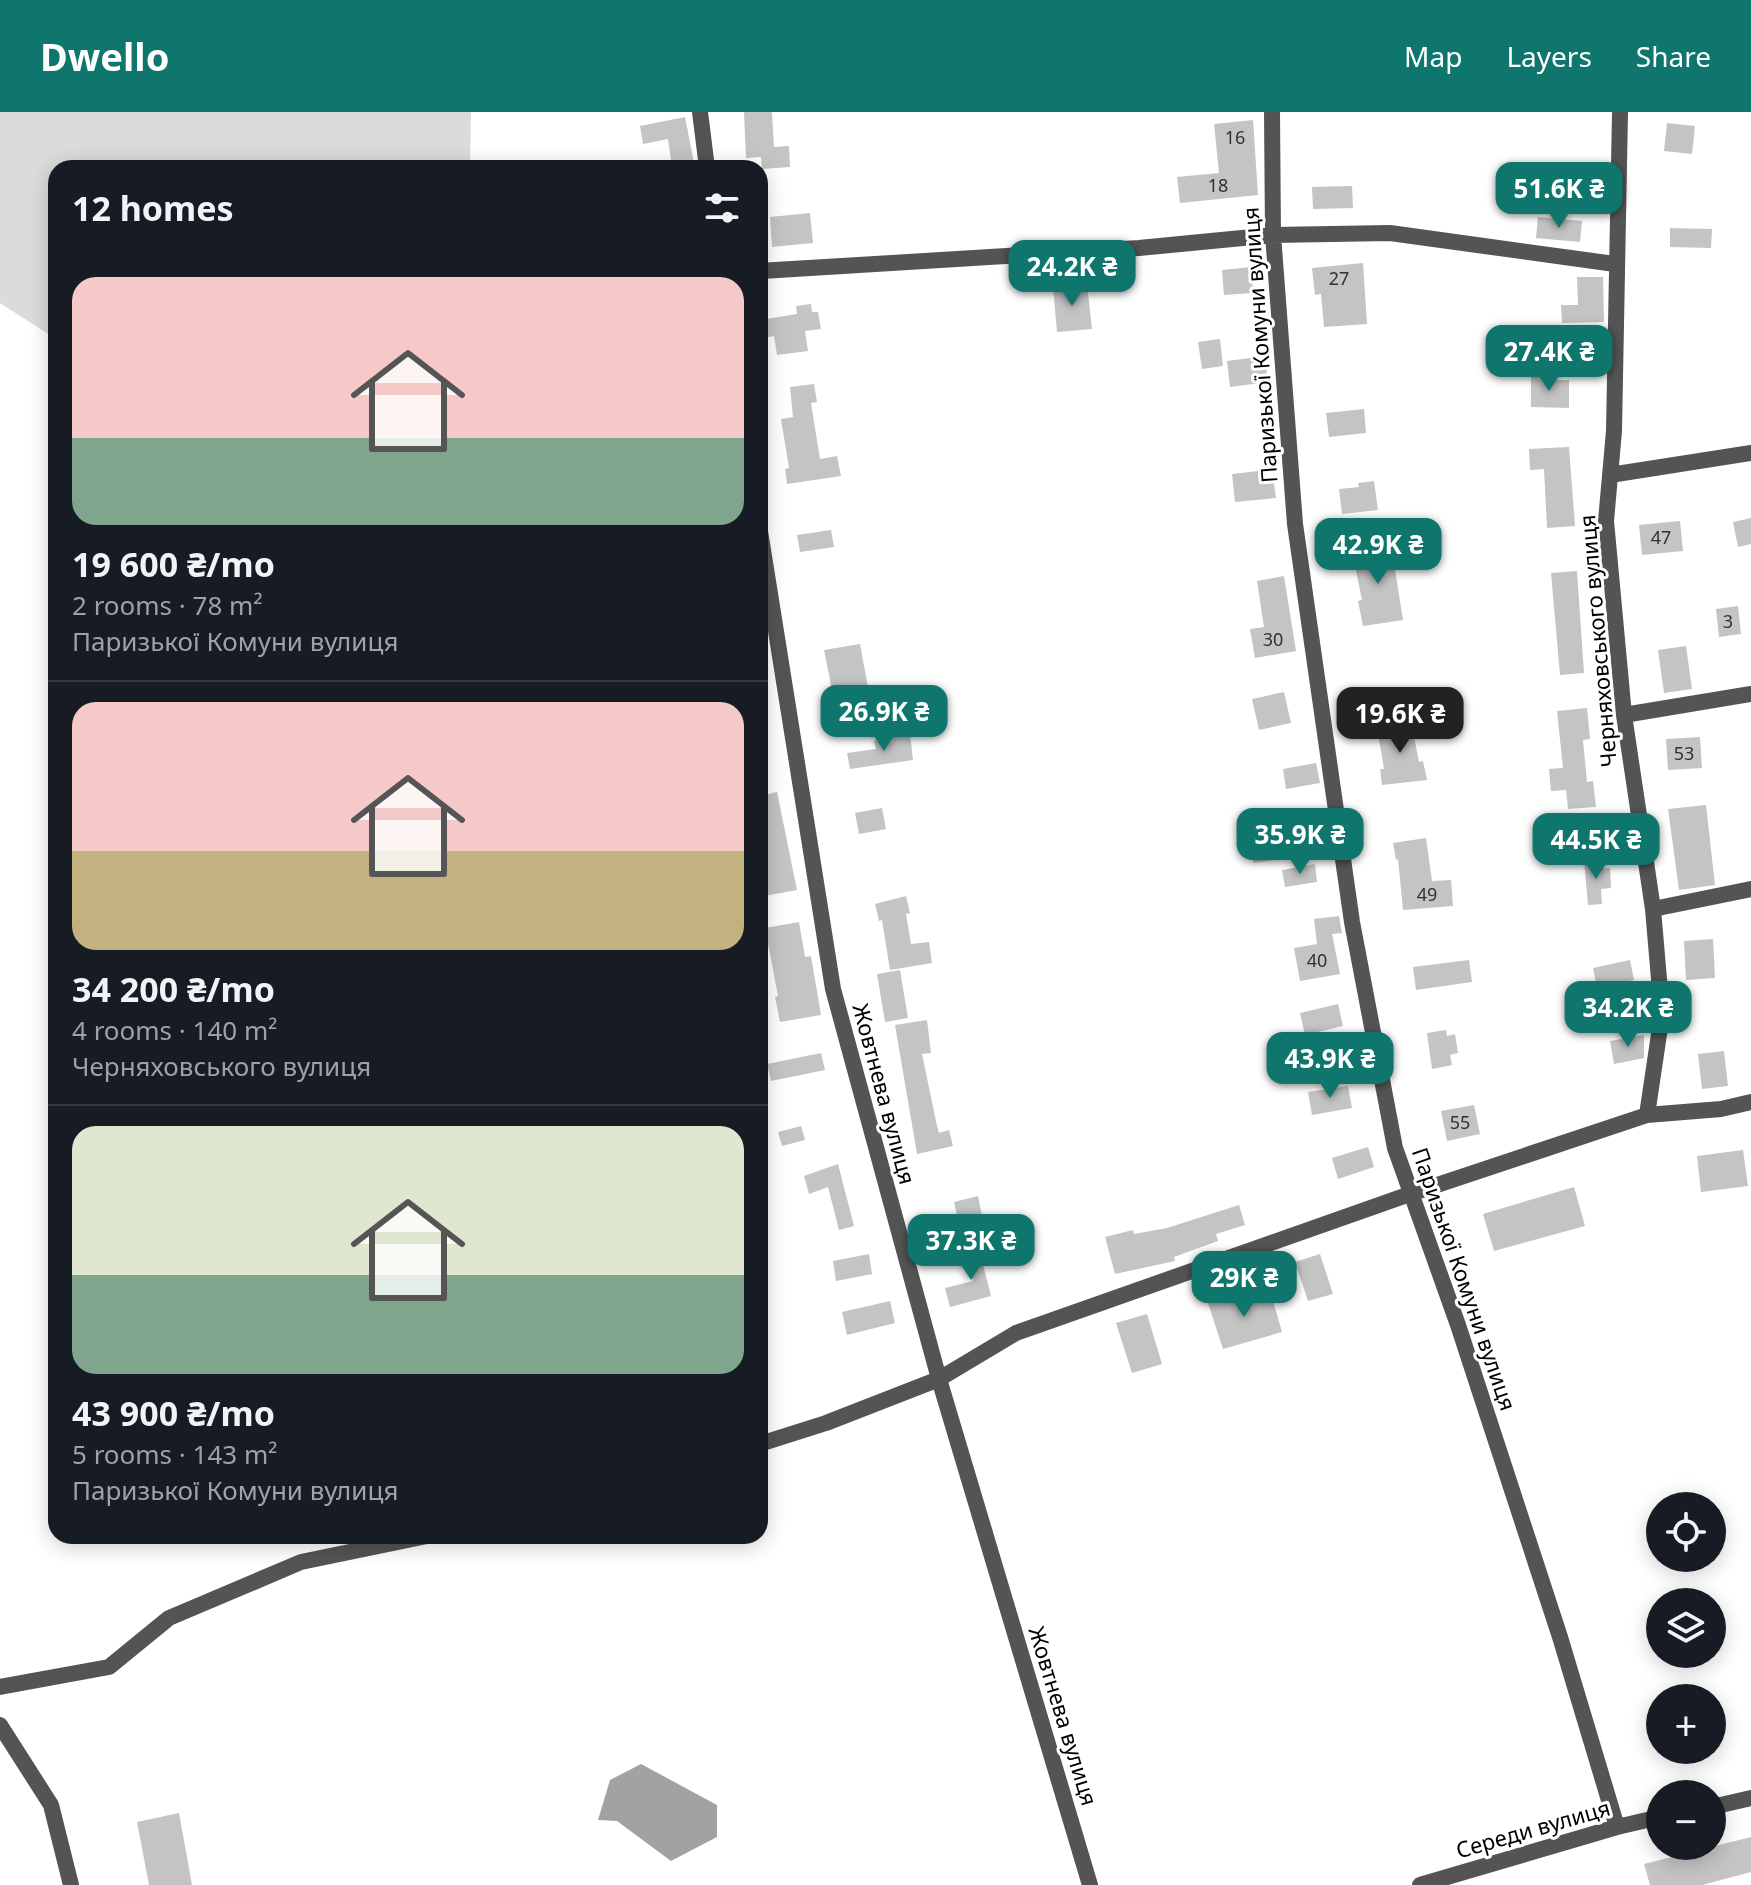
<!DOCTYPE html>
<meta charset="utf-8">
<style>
:root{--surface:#171b24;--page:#242831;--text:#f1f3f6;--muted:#9ea1a6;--line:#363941;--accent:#0f766e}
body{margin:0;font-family:"Noto Sans",sans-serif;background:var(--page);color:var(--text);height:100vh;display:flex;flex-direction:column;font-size:30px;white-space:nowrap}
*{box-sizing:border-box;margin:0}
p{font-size:26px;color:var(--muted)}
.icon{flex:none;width:44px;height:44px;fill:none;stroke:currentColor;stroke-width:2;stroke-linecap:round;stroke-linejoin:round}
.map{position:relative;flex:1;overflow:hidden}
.side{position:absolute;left:48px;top:48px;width:720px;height:1384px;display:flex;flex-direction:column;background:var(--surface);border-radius:24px;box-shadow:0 4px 20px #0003}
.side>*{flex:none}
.fabs{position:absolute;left:1646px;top:1380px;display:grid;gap:16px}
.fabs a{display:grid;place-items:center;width:80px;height:80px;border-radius:50%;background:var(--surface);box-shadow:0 4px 20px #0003;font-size:40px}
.price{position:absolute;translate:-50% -68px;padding:0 18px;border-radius:16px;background:var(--accent);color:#fff;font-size:26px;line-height:52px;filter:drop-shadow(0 2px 4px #0008)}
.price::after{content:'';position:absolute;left:50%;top:48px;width:24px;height:18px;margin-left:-12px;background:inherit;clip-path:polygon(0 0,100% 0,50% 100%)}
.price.current{background:#222;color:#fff}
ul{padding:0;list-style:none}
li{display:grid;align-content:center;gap:16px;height:424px;padding:0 24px}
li+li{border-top:2px solid var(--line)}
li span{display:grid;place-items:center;height:248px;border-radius:24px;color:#555}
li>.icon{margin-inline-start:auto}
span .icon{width:144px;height:144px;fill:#fffc;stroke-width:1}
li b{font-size:34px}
h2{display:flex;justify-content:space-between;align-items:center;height:96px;padding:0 24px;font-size:34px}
header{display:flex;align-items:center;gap:48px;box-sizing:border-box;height:112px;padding:0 40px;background:var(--accent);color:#fff}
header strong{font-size:38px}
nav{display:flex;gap:44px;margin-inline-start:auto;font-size:28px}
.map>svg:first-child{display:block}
</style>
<header>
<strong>Dwello</strong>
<nav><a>Map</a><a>Layers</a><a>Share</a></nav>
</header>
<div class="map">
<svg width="1751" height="1773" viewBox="0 0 1751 1773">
<rect width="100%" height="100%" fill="#fff"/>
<path fill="#dbdbdb" d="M 0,0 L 471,0 L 470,56 L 56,56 L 56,227 L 0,191 Z"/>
<path fill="#a2a2a2" d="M 641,1652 L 717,1693 L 717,1725 L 671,1749 L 617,1709 L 598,1708 L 610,1668 Z"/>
<path fill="#c4c4c4" d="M 744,0 L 772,0 L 774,35 L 789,34 L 790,55 L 762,57 L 761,45 L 746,46 Z
M 685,5 L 695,56 L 672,56 L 668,27 L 643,32 L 640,14 Z
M 1253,8 L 1258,83 L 1180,91 L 1177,65 L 1219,61 L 1214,12 Z
M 1667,11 L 1695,14 L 1692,42 L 1664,39 Z
M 1352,74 L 1353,96 L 1313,97 L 1312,75 Z
M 810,101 L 813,131 L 772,135 L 770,105 Z
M 1538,105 L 1582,109 L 1580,130 L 1536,126 Z
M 1670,116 L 1712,117 L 1711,136 L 1670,135 Z
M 1363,151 L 1367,212 L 1324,215 L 1321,182 L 1315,183 L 1312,156 Z
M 1251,155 L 1253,181 L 1224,183 L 1222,158 Z
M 1577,165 L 1603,165 L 1604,210 L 1562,211 L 1561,193 L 1578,193 Z
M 1087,172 L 1092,217 L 1057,220 L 1053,175 Z
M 811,192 L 812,200 L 818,200 L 821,217 L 805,219 L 808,239 L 777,243 L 774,224 L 768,225 L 766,207 L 797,202 L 796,194 Z
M 1220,227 L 1223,254 L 1202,257 L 1198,230 Z
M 1265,244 L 1268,270 L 1230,275 L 1227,249 Z
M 1531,263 L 1548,263 L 1548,268 L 1569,268 L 1569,296 L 1531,295 Z
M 814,272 L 817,290 L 811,291 L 820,347 L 837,344 L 841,364 L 787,372 L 785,357 L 789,356 L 781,307 L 793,305 L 790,275 Z
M 1364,297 L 1366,321 L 1329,325 L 1326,301 Z
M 1569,335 L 1575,414 L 1547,416 L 1544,357 L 1530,358 L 1529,337 Z
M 1258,359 L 1259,366 L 1273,364 L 1276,386 L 1235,390 L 1232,362 Z
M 1374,369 L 1378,398 L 1342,402 L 1339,377 L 1359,375 L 1358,371 Z
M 1751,406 L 1751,432 L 1738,435 L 1733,410 Z
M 1680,409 L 1683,439 L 1642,443 L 1639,413 Z
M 831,418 L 834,435 L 800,440 L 797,423 Z
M 1391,432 L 1403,508 L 1363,514 L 1358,489 L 1362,488 L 1352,440 Z
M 1577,459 L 1584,561 L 1560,563 L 1551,461 Z
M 1284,464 L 1296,539 L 1255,546 L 1250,517 L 1264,515 L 1257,469 Z
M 1738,494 L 1741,522 L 1719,525 L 1716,497 Z
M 860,532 L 869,581 L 834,588 L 824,538 Z
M 1686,534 L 1692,577 L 1664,581 L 1658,538 Z
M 1284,580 L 1291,611 L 1259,618 L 1252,587 Z
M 1587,596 L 1590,627 L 1583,628 L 1587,670 L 1593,669 L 1596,695 L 1568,697 L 1566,678 L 1551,679 L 1549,657 L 1563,656 L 1557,599 Z
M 1411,609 L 1419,650 L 1423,649 L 1427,668 L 1382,673 L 1380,657 L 1384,657 L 1377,615 Z
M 910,622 L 913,648 L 850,657 L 847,641 L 876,637 L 874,629 L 882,626 Z
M 1700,625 L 1702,656 L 1668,658 L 1666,627 Z
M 1316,651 L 1320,671 L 1286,677 L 1283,657 Z
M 777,680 L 797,778 L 760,785 L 760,684 Z
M 1706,693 L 1715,773 L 1679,778 L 1668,697 Z
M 882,696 L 886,717 L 859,722 L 855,701 Z
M 1271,707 L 1276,748 L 1253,751 L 1248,710 Z
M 1426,726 L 1432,769 L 1451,768 L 1453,794 L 1403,798 L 1398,747 L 1396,748 L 1393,731 Z
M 1598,747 L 1599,757 L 1610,756 L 1611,776 L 1601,777 L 1602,792 L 1588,793 L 1584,748 Z
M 1315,752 L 1317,770 L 1285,775 L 1282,758 Z
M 906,784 L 910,801 L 906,802 L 911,832 L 929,830 L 932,851 L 890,858 L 882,808 L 879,809 L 875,792 Z
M 1339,804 L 1342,821 L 1332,822 L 1340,862 L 1300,869 L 1294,836 L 1317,832 L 1314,807 Z
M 799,810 L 805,845 L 811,844 L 821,903 L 780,910 L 775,885 L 778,884 L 765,816 Z
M 1713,827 L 1715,866 L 1686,868 L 1684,829 Z
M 1469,848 L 1472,870 L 1416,878 L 1413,855 Z
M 1630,848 L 1634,868 L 1597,876 L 1593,856 Z
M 900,858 L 908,906 L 885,910 L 877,862 Z
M 1338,892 L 1343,914 L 1305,923 L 1300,901 Z
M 927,908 L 931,941 L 922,942 L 937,1014 L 939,1021 L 949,1018 L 953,1034 L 917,1042 L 895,913 Z
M 1446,918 L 1447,924 L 1455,922 L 1458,941 L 1450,943 L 1452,953 L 1432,957 L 1427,921 Z
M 1644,923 L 1644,946 L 1614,952 L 1610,929 Z
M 1724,939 L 1728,974 L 1702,977 L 1698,942 Z
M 821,941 L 825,958 L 771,969 L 767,952 Z
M 1348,974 L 1352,996 L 1312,1003 L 1308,980 Z
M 1474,993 L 1480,1022 L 1447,1029 L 1441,999 Z
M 801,1014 L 805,1028 L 782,1034 L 778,1020 Z
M 1368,1035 L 1374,1055 L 1338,1067 L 1332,1046 Z
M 1743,1038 L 1748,1074 L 1701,1080 L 1697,1044 Z
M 838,1052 L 854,1114 L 839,1118 L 828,1075 L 809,1082 L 804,1064 Z
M 1574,1075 L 1585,1114 L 1494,1139 L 1483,1102 Z
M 978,1084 L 982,1104 L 973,1106 L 976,1117 L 961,1121 L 954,1090 Z
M 1239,1093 L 1245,1113 L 1216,1122 L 1218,1129 L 1174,1145 L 1175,1149 L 1115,1162 L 1105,1125 L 1133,1118 L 1134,1122 L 1167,1116 Z
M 978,1133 L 991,1184 L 950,1195 L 945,1176 L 973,1169 L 965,1136 Z
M 869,1142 L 872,1162 L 836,1169 L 833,1149 Z
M 1320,1142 L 1333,1182 L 1308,1189 L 1295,1150 Z
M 1270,1178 L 1282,1220 L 1223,1237 L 1207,1188 L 1227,1182 L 1230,1190 Z
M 890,1189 L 895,1211 L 847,1223 L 842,1200 Z
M 1147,1202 L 1162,1252 L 1132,1261 L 1116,1211 Z
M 179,1701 L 192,1773 L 149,1773 L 137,1710 Z
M 1751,1725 L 1751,1760 L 1702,1773 L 1650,1773 L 1644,1752 Z"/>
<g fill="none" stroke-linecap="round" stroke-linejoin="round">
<path stroke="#545454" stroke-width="16" d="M 700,0 L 707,56
M 1272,0 L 1273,123 L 1295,412 L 1352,810 L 1395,1036 L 1458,1213 L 1560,1525 L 1617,1715
M 1620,0 L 1614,319 L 1606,409 L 1624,603 L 1653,797 L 1662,902 L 1647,1003
M 760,159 L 1139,136 L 1273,123 L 1390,121 L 1615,152
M 1610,363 L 1751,341
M 760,419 L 833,877 L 939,1267 L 1090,1773
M 1624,603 L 1751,582
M 1653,797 L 1751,777
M 760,1332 L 826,1311 L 939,1267 L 1016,1221 L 1410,1082 L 1647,1003 L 1721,997 L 1751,990
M 0,1575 L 109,1555 L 169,1506 L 301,1450 L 427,1424
M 0,1613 L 51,1693 L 71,1773
M 1712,1695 L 1751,1686
M 1420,1773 L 1617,1715 L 1660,1705"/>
</g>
<g text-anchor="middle" stroke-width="6" stroke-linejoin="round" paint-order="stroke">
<g font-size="18" fill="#313131">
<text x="1235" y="32">16</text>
<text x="1218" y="80">18</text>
<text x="1339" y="173">27</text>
<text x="1661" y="432">47</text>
<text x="1728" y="516">3</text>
<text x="1273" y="534">30</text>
<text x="1684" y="648">53</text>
<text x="1427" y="789">49</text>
<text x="1317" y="855">40</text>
<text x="1460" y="1017">55</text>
</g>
<g font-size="22" fill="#000" stroke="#fff">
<text transform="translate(1260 233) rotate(-94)" y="8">Паризької Комуни вулиця</text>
<text transform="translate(1598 529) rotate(-95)" y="8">Черняховського вулиця</text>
<text transform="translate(884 982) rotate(75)" y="8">Жовтнева вулиця</text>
<text transform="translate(1464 1167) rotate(71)" y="8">Паризької Комуни вулиця</text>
<text transform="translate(1063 1604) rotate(73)" y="8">Жовтнева вулиця</text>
<text transform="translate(1533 1717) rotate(-16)" y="8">Середи вулиця</text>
</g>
</g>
</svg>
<div class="fabs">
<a><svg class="icon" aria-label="locate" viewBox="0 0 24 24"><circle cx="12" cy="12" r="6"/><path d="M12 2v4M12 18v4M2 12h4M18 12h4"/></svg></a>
<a><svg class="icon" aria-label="layers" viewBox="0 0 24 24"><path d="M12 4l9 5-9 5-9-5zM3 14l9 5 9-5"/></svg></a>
<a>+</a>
<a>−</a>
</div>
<b class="price" style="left:1559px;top:118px">51.6K ₴</b>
<b class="price" style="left:1072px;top:196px">24.2K ₴</b>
<b class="price" style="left:1549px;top:281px">27.4K ₴</b>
<b class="price" style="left:1378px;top:474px">42.9K ₴</b>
<b class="price" style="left:884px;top:641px">26.9K ₴</b>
<b class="price current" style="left:1400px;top:643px">19.6K ₴</b>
<b class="price" style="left:1300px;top:764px">35.9K ₴</b>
<b class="price" style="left:1596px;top:769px">44.5K ₴</b>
<b class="price" style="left:1628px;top:937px">34.2K ₴</b>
<b class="price" style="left:1330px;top:988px">43.9K ₴</b>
<b class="price" style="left:971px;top:1170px">37.3K ₴</b>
<b class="price" style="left:1244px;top:1207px">29K ₴</b>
<section class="side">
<h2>12 homes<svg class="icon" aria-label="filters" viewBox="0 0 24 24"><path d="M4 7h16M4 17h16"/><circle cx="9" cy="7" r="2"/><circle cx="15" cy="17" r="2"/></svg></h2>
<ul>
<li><span style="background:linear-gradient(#f6c9c9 65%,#7fa58c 0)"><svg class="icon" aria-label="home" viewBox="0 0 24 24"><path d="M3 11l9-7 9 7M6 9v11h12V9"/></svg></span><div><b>19 600 ₴/mo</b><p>2 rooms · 78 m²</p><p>Паризької Комуни вулиця</p></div></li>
<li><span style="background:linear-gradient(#f6c9c9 60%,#c2b280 0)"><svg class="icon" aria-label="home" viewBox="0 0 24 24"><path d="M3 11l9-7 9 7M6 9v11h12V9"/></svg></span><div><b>34 200 ₴/mo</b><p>4 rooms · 140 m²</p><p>Черняховського вулиця</p></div></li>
<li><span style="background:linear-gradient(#dfe7d0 60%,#7fa58c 0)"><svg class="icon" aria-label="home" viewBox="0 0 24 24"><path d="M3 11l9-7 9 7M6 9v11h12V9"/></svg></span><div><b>43 900 ₴/mo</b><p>5 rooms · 143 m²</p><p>Паризької Комуни вулиця</p></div></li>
</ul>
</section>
</div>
